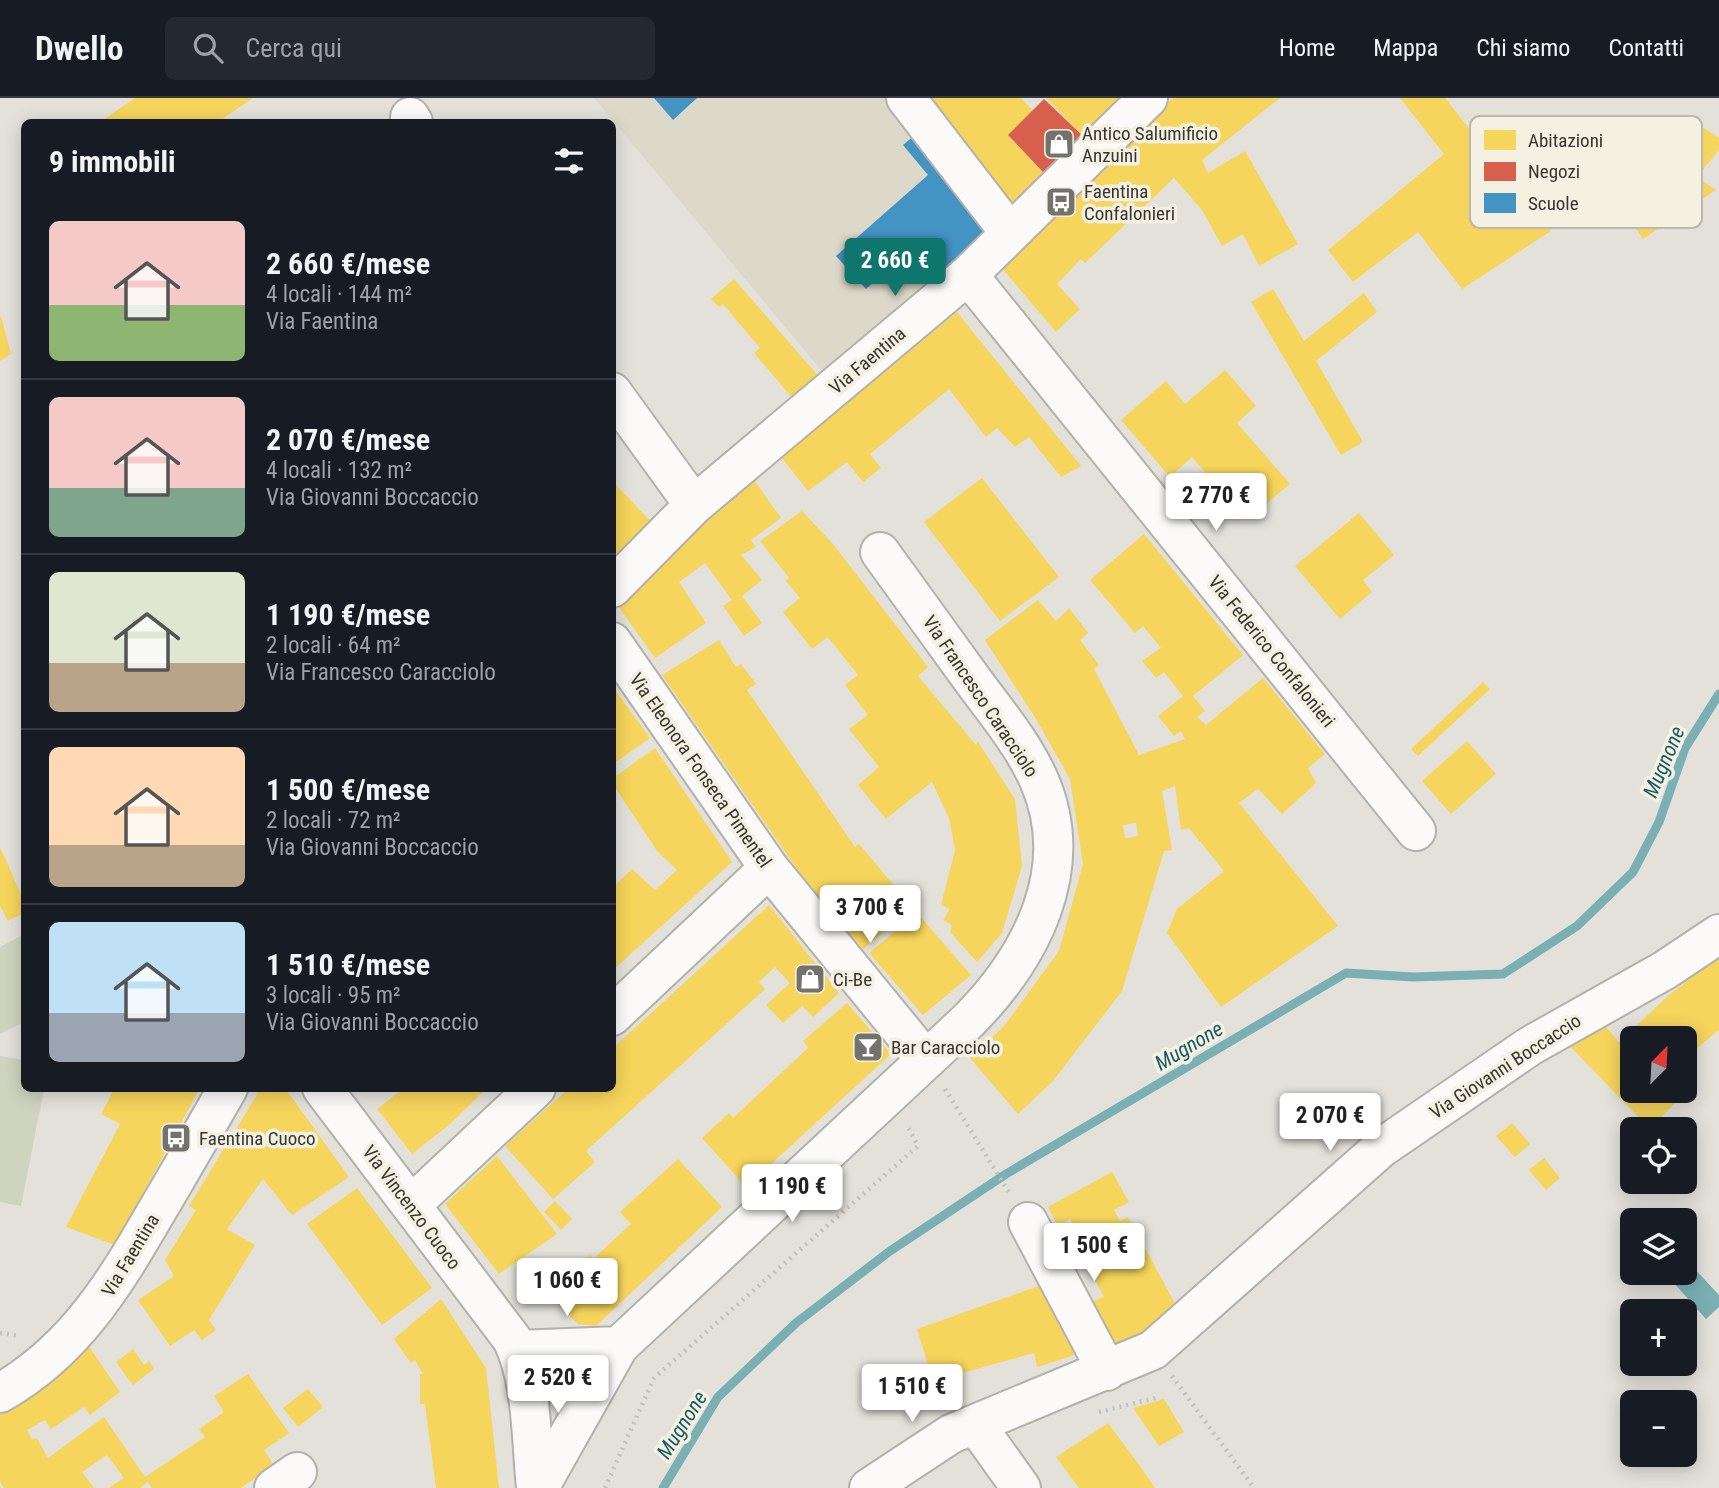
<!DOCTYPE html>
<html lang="it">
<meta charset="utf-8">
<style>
:root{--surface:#171b24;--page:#242831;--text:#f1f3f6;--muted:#9ea1a6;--line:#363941;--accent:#0f766e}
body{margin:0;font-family:"Roboto Condensed",sans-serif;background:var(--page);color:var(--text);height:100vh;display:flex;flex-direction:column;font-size:26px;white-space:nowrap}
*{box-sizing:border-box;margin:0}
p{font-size:23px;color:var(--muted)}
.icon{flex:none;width:38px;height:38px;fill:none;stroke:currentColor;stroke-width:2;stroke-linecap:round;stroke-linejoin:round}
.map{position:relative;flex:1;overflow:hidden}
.sheet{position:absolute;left:21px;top:21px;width:595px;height:973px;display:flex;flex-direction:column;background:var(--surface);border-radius:10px;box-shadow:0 4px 18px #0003}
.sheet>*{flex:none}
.needle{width:46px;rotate:24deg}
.fabs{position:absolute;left:1620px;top:928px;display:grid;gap:14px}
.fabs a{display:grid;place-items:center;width:77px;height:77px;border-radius:10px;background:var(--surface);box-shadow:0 4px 18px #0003;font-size:35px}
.price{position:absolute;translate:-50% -60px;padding:0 16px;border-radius:7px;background:#fff;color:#222;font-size:23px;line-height:46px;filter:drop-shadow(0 2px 4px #0008)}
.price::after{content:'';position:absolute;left:50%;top:42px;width:21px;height:16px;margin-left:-10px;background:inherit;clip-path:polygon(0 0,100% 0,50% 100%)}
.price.current{background:var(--accent);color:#fff}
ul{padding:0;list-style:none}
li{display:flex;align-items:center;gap:21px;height:175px;padding:0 28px}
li+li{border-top:2px solid var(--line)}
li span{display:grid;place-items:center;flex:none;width:196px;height:140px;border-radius:10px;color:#555}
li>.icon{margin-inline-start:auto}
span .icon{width:84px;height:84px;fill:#fffc;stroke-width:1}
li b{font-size:30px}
h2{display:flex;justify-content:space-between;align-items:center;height:84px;padding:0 28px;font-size:30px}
header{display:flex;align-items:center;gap:42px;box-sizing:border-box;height:98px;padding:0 35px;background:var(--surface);border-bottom:2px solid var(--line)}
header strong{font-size:33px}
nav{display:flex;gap:38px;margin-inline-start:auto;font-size:24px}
.search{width:490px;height:63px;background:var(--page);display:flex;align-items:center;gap:18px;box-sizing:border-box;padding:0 24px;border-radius:10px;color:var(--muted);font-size:26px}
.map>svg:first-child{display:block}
</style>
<header>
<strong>Dwello</strong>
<div class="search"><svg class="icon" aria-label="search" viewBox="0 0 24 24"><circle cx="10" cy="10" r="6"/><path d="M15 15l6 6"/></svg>Cerca qui</div>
<nav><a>Home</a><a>Mappa</a><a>Chi siamo</a><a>Contatti</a></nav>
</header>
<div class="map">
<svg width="1719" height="1390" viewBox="0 0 1719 1390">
<rect width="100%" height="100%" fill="#e3e1da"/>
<path fill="#ddd9ca" d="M 594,0 L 896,0 L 997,124 L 825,277 Z"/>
<path fill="#ced4be" d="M 24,836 L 24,924 L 0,936 L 0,849 Z
M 0,958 L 24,962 L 24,990 L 44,991 L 21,1108 L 0,1104 Z"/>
<path fill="#7ab0b3" d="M 1691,1167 L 1719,1197 L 1719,1209 L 1706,1221 L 1673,1184 Z"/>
<path fill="#f6d55c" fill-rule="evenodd" d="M 135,0 L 253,0 L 218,24 L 100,24 Z
M 924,0 L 1021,0 L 1033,13 L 1008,37 L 1043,74 L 1002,116 Z
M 1046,0 L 1120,0 L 1083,38 Z
M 1173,0 L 1280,0 L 1202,62 L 1208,75 L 1245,53 L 1298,146 L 1259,168 L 1243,136 L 1222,148 L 1202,112 L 1174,80 L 1085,165 L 1081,161 L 1057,186 L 1080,211 L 1056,234 L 1001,169 Z
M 1400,0 L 1445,0 L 1551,133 L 1462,191 L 1418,134 L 1353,184 L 1328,152 L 1444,56 Z
M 1699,27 L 1719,40 L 1719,52 L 1697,79 L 1716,92 L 1643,141 L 1623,111 L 1676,72 L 1689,57 L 1679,50 Z
M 734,181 L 821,281 L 795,303 L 754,255 L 760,250 L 723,206 L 719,209 L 711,201 Z
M 1273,191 L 1304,243 L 1364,195 L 1377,214 L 1316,263 L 1363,344 L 1341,357 L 1251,204 Z
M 957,214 L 1081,368 L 1061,379 L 1029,339 L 1015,349 L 997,330 L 986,339 L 949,291 L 870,356 L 881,370 L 863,384 L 847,364 L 808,393 L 781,359 Z
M 1,218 L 11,256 L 0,263 L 0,219 Z
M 1225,272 L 1256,308 L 1237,325 L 1290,386 L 1247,422 L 1192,359 L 1170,379 L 1121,322 L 1166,283 L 1185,306 Z
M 982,380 L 1059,479 L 1000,523 L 924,424 Z
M 754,382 L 781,420 L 751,442 L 756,449 L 741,457 L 762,482 L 742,498 L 762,525 L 744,538 L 723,508 L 732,502 L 705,465 L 679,484 L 706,525 L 655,560 L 613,501 L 723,404 Z
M 615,386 L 658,431 L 612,476 L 612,388 Z
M 802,413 L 833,446 L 928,569 L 918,578 L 976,647 L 978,644 L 1015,701 L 1022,768 L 1002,835 L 977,864 L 950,834 L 952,827 L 943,822 L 950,811 L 941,807 L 955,752 L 949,720 L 932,684 L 886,721 L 858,687 L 879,669 L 849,631 L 868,617 L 845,587 L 858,577 L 828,539 L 812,551 L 783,514 L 800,500 L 786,483 L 789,480 L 760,443 Z
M 1359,415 L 1394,457 L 1363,482 L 1372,494 L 1340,521 L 1295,468 Z
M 1144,436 L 1243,557 L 1193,598 L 1205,613 L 1197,619 L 1206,627 L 1263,580 L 1325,656 L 1308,670 L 1316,685 L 1282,716 L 1258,691 L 1239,705 L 1338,828 L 1221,909 L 1167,835 L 1177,811 L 1224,773 L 1189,730 L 1181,732 L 1175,688 L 1162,693 L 1172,752 L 1164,753 L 1122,893 L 1053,983 L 1018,1016 L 970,960 L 1004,928 L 1059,853 L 1083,766 L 1070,681 L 1036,621 L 985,542 L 1038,502 L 1056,523 L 1069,510 L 1088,535 L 1080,542 L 1099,567 L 1094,571 L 1139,657 L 1185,641 L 1181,633 L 1174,638 L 1158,618 L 1183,598 L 1164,574 L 1156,580 L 1142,563 L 1161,550 L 1143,528 L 1135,535 L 1090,482 ZM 1136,725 L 1138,738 L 1125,740 L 1123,727 Z
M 719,542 L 736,569 L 741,566 L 756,586 L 747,592 L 855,749 L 859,746 L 913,810 L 863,851 L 809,788 L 662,577 Z
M 1483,584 L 1490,591 L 1418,658 L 1411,651 Z
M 612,588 L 650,640 L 612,667 Z
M 1467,643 L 1496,676 L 1451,716 L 1422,683 Z
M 655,650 L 732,764 L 612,873 L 612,790 L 632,771 L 655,792 L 677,772 L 657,753 L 612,685 L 612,681 Z
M 0,749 L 24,803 L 24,815 L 8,823 L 0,808 Z
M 769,807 L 839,895 L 813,919 L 802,908 L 783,925 L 766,907 L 790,885 L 775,869 L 759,884 L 765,891 L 586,1053 L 595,1064 L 553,1101 L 505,1048 L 569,990 L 612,990 L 612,951 Z
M 917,815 L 971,877 L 923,917 L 869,855 Z
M 1719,858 L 1719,932 L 1685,960 L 1685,940 L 1633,940 L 1633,992 L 1669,992 L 1678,1002 L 1650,1031 L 1562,940 L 1594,915 L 1619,944 L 1669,897 Z
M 847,905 L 891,956 L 746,1089 L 702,1040 L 729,1015 L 733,1020 L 808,950 L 803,943 Z
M 115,990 L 200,990 L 115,1147 L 66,1129 L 120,1026 L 101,1016 Z
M 261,990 L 285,990 L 349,1079 L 292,1117 L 263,1081 L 227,1131 L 255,1147 L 209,1222 L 216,1232 L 202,1242 L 194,1232 L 170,1248 L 138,1202 L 174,1178 L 165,1162 L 196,1112 L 189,1108 Z
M 404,990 L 487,990 L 449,1027 L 412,1056 L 377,1011 Z
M 1512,1025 L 1530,1046 L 1515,1059 L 1496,1038 Z
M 497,1058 L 557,1136 L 499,1176 L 445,1106 Z
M 1544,1060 L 1560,1080 L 1546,1092 L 1529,1072 Z
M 678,1061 L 722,1109 L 596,1228 L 578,1226 L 549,1197 L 590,1157 L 593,1161 L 631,1126 L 620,1114 Z
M 1112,1074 L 1129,1104 L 1114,1112 L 1120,1123 L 1128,1119 L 1183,1220 L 1114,1256 L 1090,1204 L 1104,1199 L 1076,1147 L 1083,1143 L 1070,1121 L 1058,1128 L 1048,1109 Z
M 357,1090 L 432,1190 L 382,1227 L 307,1126 Z
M 555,1103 L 572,1121 L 561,1132 L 544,1114 Z
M 1047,1185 L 1078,1256 L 1037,1269 L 1034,1255 L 933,1283 L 917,1231 Z
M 441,1201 L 486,1270 L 499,1390 L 436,1390 L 425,1306 L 420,1306 L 420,1276 L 423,1276 L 415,1262 L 411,1265 L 394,1241 Z
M 88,1247 L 120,1294 L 90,1317 L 84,1309 L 51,1331 L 45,1322 L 27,1332 L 32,1342 L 37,1340 L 48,1360 L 104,1319 L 145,1379 L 205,1339 L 199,1331 L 224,1314 L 214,1298 L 248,1276 L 289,1335 L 264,1352 L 274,1367 L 241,1390 L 152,1390 L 148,1384 L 140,1390 L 109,1390 L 124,1380 L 107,1357 L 82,1374 L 94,1390 L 4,1390 L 0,1384 L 0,1314 Z
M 133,1251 L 144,1267 L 149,1263 L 154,1271 L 133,1287 L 116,1264 Z
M 308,1291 L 323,1309 L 298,1329 L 283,1310 Z
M 1164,1301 L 1184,1334 L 1159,1348 L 1133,1310 Z
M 1108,1325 L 1137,1364 L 1155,1390 L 1079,1390 L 1056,1359 Z"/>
<path fill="#d6604d" d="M 1044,1 L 1083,38 L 1043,74 L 1008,37 Z"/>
<path fill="#4393c3" d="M 654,0 L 697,0 L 673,22 Z
M 923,30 L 997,124 L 936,178 L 912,150 L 866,191 L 836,158 L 928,77 L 903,47 Z"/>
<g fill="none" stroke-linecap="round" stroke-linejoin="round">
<path stroke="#7ab0b3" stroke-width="9" d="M 663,1390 L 718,1299 L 796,1225 L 890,1153 L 1006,1076 L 1346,875 L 1413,879 L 1503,876 L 1577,828 L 1633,774 L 1659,724 L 1685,650 L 1719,596"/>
<g stroke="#b3b1ac" stroke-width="42">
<path id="minor" d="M 906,0 L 1010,135
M 410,19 L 413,24
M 968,177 L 1416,733
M 612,294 L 694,407
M 612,490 L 694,407 L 968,177 L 1148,0
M 612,544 L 769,770 L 925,961
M 612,918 L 769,770
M 322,990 L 512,1241 C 533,1284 531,1343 536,1390
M 411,1107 L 536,990
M 1028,1124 L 1107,1273
M 517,1252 L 619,1248
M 0,1295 C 74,1253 114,1187 155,1116 C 180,1074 204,1032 228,990
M 976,1327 L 1021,1390
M 274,1390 L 297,1374
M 539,1390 L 619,1248 L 969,922 C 1031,859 1078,771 1039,682 C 1023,646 997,615 974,584 C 943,541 911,497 880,454
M 869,1390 L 951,1336 L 1153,1252 L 1381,1050 L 1530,948 L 1665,872 L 1719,836"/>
</g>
<path stroke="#c1c1bf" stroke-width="4.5" stroke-dasharray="2 5" stroke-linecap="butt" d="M 945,991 L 1010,1096
M 0,1235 L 20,1238
M 1172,1278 L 1254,1390
M 1099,1314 L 1160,1299
M 605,1390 L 654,1280 L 918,1048 L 907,1027"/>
<use href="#minor" stroke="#fbfaf9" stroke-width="38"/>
</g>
<defs>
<g id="shop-square" transform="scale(1.575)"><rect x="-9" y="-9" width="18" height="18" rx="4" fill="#73726c" stroke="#f4f1e3"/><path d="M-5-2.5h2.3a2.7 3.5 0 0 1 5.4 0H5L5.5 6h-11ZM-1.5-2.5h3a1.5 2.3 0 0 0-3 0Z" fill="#fff"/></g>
<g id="bus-square" transform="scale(1.575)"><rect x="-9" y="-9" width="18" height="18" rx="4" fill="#73726c" stroke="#f4f1e3"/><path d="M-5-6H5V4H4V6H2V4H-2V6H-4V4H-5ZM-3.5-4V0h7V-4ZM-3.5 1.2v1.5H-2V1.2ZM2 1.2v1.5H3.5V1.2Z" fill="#fff"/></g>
<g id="bar-square" transform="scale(1.575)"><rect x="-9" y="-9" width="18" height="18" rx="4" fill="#73726c" stroke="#f4f1e3"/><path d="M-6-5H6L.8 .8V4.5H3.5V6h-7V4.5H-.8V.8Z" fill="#fff"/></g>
</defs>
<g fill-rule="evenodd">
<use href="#shop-square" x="1059" y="46"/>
<use href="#bus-square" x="1061" y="104"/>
<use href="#shop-square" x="810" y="881"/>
<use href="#bar-square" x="868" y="949"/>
<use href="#bus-square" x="176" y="1040"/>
</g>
<g text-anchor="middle" stroke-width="7" stroke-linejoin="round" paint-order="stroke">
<g font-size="19" fill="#373630" stroke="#f4f1e3" text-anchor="start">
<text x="1082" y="42">Antico Salumificio<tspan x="1082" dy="22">Anzuini</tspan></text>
<text x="1084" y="100">Faentina<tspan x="1084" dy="22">Confalonieri</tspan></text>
<text x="833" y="888">Ci-Be</text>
<text x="891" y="956">Bar Caracciolo</text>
<text x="199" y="1047">Faentina Cuoco</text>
</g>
<g font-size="19" fill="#373630" stroke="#f4f1e3">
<text transform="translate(867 262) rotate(-40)" y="7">Via Faentina</text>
<text transform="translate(1272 553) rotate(51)" y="7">Via Federico Confalonieri</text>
<text transform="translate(981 598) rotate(56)" y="7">Via Francesco Caracciolo</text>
<text transform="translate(701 672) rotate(55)" y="7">Via Eleonora Fonseca Pimentel</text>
<text transform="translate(1505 968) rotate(-33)" y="7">Via Giovanni Boccaccio</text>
<text transform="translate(412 1109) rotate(53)" y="7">Via Vincenzo Cuoco</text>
<text transform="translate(130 1157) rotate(-59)" y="7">Via Faentina</text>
</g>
<g font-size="21" font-style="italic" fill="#185b60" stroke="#f4f1e3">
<text transform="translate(1664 664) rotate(-67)" y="7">Mugnone</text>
<text transform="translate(1189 948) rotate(-31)" y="7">Mugnone</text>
<text transform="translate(682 1327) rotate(-58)" y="7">Mugnone</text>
</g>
</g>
<rect x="1470" y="18" width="232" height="112" rx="10" fill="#f4f1e3" stroke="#bbb9ad" stroke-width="2"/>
<rect x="1484" y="32" width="32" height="20" fill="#f6d55c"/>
<rect x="1484" y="64" width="32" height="19" fill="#d6604d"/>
<rect x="1484" y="95" width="32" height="20" fill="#4393c3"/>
<g font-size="19" fill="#373630">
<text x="1528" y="49">Abitazioni</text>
<text x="1528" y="80">Negozi</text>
<text x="1528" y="112">Scuole</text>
</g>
</svg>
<div class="fabs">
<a><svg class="needle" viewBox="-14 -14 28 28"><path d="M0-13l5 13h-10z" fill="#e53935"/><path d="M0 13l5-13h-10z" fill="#9ea1a6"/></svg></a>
<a><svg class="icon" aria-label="locate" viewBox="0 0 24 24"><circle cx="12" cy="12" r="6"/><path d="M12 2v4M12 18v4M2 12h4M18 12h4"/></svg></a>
<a><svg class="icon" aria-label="layers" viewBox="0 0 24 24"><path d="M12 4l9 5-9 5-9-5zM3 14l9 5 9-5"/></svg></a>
<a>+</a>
<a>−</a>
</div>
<b class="price current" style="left:895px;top:200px">2 660 €</b>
<b class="price" style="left:1216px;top:435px">2 770 €</b>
<b class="price" style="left:870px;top:847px">3 700 €</b>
<b class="price" style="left:1330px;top:1055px">2 070 €</b>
<b class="price" style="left:792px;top:1126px">1 190 €</b>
<b class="price" style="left:1094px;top:1185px">1 500 €</b>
<b class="price" style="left:567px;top:1220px">1 060 €</b>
<b class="price" style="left:558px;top:1317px">2 520 €</b>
<b class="price" style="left:912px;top:1326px">1 510 €</b>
<section class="sheet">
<h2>9 immobili<svg class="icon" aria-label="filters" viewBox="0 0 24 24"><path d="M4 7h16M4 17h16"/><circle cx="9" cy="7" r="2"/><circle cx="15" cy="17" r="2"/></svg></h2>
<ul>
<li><span style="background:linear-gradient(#f6c9c9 60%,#8fb573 0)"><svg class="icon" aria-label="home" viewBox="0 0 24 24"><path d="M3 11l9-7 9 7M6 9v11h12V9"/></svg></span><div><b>2 660 €/mese</b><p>4 locali · 144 m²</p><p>Via Faentina</p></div></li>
<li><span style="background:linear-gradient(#f6c9c9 65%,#7fa58c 0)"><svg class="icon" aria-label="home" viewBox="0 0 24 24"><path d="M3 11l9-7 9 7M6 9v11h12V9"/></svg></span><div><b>2 070 €/mese</b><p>4 locali · 132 m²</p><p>Via Giovanni Boccaccio</p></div></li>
<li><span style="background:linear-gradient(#dfe7d0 65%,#b9a48a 0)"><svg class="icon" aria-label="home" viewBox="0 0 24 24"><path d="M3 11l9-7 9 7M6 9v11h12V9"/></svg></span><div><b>1 190 €/mese</b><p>2 locali · 64 m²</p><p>Via Francesco Caracciolo</p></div></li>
<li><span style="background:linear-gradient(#ffd9b3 70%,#b9a48a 0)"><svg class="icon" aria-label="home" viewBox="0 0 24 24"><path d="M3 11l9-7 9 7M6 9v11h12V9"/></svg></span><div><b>1 500 €/mese</b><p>2 locali · 72 m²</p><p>Via Giovanni Boccaccio</p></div></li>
<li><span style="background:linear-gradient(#bfe0f5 65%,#9aa5b1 0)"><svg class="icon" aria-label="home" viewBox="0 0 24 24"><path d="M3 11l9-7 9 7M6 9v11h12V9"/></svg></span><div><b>1 510 €/mese</b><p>3 locali · 95 m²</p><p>Via Giovanni Boccaccio</p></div></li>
</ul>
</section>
</div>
